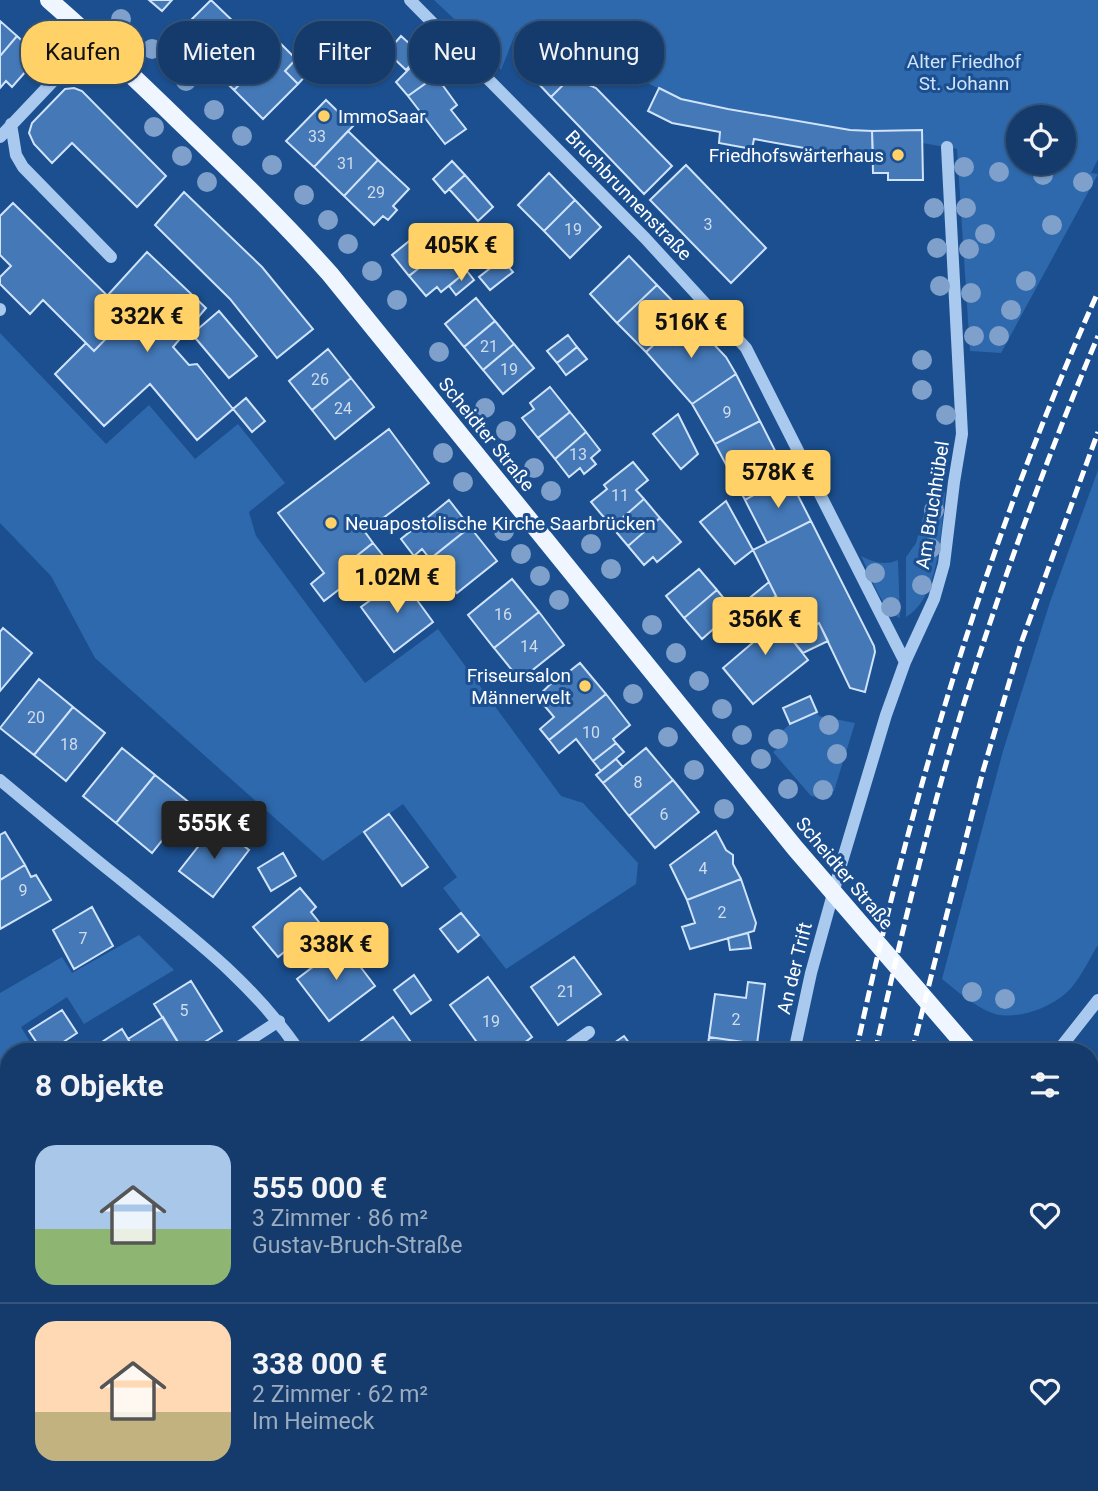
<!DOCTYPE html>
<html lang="de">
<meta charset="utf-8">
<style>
:root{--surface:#143b6b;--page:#1d4271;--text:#f1f3f6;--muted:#9dadc1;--line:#33557e;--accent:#ffd166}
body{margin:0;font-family:Roboto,sans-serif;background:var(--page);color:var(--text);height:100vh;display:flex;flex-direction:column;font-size:26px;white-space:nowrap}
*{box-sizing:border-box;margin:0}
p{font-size:23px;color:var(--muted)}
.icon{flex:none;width:38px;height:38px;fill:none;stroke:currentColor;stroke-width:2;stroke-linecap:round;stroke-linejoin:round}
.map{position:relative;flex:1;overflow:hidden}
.details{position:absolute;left:0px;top:1043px;width:1099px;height:448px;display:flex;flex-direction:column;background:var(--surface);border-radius:28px 28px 0 0;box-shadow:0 2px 5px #0004,0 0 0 2px var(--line)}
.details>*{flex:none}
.hud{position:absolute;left:21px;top:21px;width:700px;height:63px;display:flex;gap:14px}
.tools{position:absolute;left:1006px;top:105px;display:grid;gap:14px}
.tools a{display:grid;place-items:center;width:70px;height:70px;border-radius:50%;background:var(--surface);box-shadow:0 2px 5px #0004,0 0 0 2px var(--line);font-size:35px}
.price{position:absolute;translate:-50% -60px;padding:0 16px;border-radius:7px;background:var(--accent);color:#111;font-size:23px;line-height:46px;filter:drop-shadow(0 2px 4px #0008)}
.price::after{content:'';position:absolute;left:50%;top:42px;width:21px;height:16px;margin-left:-10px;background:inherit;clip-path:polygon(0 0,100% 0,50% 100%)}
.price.active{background:#222;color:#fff}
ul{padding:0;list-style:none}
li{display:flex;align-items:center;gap:21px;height:175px;padding:0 35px}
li+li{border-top:2px solid var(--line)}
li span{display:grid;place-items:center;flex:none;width:196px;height:140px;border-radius:21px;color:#555}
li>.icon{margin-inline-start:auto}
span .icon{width:84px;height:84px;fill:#fffc;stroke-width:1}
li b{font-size:30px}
h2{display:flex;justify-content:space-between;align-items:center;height:84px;padding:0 35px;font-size:30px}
.tag{padding:0 24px;border-radius:28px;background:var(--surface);box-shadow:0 2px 5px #0004,0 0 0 2px var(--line);font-size:24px;line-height:63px}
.tag.active{background:var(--accent);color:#111}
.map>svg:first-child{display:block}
</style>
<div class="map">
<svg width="1098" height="1491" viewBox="0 0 1098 1491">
<rect width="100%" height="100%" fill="#1b4f8f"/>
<path fill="#2e69ad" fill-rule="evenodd" d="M 434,0 L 1098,0 L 1098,159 L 1091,173 L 1098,174 L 1001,353 L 970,351 L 957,149 L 922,143 L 922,130 L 850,130 L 681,99 L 546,35 L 542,44 L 516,32 L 501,70 L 488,51 ZM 1018,117 L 1064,117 L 1064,163 L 1018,163 Z
M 0,333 L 106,444 L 149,405 L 195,459 L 238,424 L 285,483 L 249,512 L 256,536 L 365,683 L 438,629 L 561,796 L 583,803 L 638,863 L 636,884 L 506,969 L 443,888 L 457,877 L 403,804 L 323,861 L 95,658 L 51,576 L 0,523 Z
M 1098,470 L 1098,945 C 1090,958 1082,975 1072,987 C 1056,1006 1017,1022 992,1013 C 974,1006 957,991 942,979 L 1003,751 L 1050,602 Z
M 932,485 L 945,493 C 941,528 940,598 906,617 L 906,557 L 916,543 Z
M 861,556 C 873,562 885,566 898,560 L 900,618 C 882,611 870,574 861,556 Z
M 817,712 L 819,716 L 855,723 L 834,791 L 822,798 L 811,796 L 773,752 L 778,748 L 772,740 L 790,724 Z
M 139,935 L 174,970 L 84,1024 L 67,997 L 21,1027 L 36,1052 L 9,1052 L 9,1071 L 0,1076 L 0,993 L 62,957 L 72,973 Z
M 1090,1261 L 1098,1270 L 1098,1444 L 1090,1451 Z"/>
<path fill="#4478b7" stroke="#cfe3fa" stroke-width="2" d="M 149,0 L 172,0 L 162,11 Z
M 211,0 L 239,27 L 204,61 L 177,34 Z
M 0,21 L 17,36 L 0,56 Z
M 239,27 L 253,41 L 265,28 L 280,43 L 234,90 L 204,61 Z
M 17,36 L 33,51 L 28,56 L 34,62 L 12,87 L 6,81 L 0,88 L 0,56 Z
M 401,36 L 421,54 L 406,70 L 387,52 Z
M 280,43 L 296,59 L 285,71 L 298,84 L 263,119 L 234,90 Z
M 420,58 L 436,76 L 408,96 L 396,82 Z
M 296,59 L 309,72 L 298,84 L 285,71 Z
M 547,71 L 562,86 L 551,97 L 536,81 Z
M 436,76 L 457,105 L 451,110 L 466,129 L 445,144 L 408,96 Z
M 571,77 L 596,88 L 672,166 L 644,194 L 551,97 Z
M 74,88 L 82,91 L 166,176 L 137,207 L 72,143 L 52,163 L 34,144 L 29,133 L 32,123 L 65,89 Z
M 659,88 L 681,99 L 728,109 L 850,130 L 872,131 L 873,156 L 849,156 L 754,139 L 752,149 L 719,143 L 720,132 L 672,123 L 648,111 Z
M 326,100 L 353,126 L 314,167 L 286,141 Z
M 922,130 L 923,180 L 888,180 L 888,173 L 873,173 L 872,131 Z
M 348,131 L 378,160 L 344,196 L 314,167 Z
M 378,160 L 409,189 L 393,206 L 397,210 L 388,220 L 383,216 L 374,225 L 344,196 Z
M 452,161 L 465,175 L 445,193 L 433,179 Z
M 686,165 L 766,248 L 731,283 L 650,200 Z
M 549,173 L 575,200 L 544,231 L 518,205 Z
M 465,175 L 493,207 L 478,221 L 449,189 Z
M 184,192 L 262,267 L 313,329 L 277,358 L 230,299 L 155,225 Z
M 575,200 L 601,227 L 570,258 L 544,231 Z
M 13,203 L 128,316 L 94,351 L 43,300 L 30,314 L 0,284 L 0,277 L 11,266 L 0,255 L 0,216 Z
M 429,225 L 446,246 L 409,276 L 392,255 Z
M 446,246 L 467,271 L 441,292 L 437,287 L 426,296 L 409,276 Z
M 147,252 L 206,308 L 173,347 L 189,365 L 197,364 L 233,409 L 197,440 L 150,384 L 104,426 L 55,374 L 86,343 L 94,351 L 128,316 L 107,296 Z
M 629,256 L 657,285 L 617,323 L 590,294 Z
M 502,259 L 513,272 L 490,290 L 479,277 Z
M 467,271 L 474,280 L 456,295 L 449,286 Z
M 657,285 L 686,315 L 646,352 L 617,323 Z
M 476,298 L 495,321 L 464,347 L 445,324 Z
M 219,311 L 257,356 L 229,378 L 192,334 Z
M 686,315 L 726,357 L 736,374 L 692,404 L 646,352 Z
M 495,321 L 514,344 L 483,370 L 464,347 Z
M 568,335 L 577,347 L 557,363 L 547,351 Z
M 514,344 L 534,368 L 503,394 L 483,370 Z
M 577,347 L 587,359 L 566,375 L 557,363 Z
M 328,349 L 351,378 L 312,410 L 289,381 Z
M 736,374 L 760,421 L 715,444 L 692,404 Z
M 351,378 L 374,407 L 335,439 L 312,410 Z
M 550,387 L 570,412 L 538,438 L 522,418 L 534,409 L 530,403 Z
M 246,398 L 265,421 L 252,432 L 233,409 Z
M 570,412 L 586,432 L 555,459 L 538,438 Z
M 678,414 L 698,454 L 681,469 L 653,434 Z
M 760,421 L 788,476 L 745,500 L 715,444 Z
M 389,429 L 429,483 L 365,532 L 373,543 L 354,558 L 363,571 L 324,601 L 311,584 L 324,573 L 278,513 Z
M 586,432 L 600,450 L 591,458 L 596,464 L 584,474 L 580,468 L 569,477 L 555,459 Z
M 633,462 L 648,480 L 636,490 L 644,499 L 612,527 L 591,502 L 607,489 L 604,485 Z
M 788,476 L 811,521 L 767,543 L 745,500 Z
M 644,499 L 660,518 L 628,546 L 612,527 Z
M 449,500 L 470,527 L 430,559 L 422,549 L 414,556 L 401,539 Z
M 726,501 L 753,550 L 735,564 L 700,522 Z
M 660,518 L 681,542 L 657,562 L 653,557 L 644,565 L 628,546 Z
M 811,521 L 874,646 L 875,652 L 865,692 L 850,688 L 819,623 L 801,631 L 786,599 L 779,602 L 753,550 Z
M 470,527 L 497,561 L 457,593 L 430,559 Z
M 373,543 L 401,578 L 375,598 L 357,576 L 363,571 L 354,558 Z
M 699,569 L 717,590 L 684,618 L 666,596 Z
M 401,578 L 433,622 L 394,652 L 361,607 Z
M 512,579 L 539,612 L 494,648 L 468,615 Z
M 769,582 L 776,596 L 757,611 L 747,600 Z
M 717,590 L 734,611 L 702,639 L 684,618 Z
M 764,605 L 808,660 L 753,704 L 723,668 L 757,639 L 744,622 Z
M 539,612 L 564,645 L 520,680 L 494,648 Z
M 819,623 L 828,641 L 803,653 L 790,637 Z
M 3,628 L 32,653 L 0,691 L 0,632 Z
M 580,663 L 606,694 L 549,740 L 540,729 L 554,717 L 537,697 L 559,676 L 561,678 Z
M 39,679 L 73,707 L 34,755 L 0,728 Z
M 606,694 L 630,725 L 613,739 L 616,743 L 593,761 L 576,739 L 559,753 L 549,740 Z
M 810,696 L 817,712 L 790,724 L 783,708 Z
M 73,707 L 105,733 L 66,781 L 34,755 Z
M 616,743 L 624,752 L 601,771 L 593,761 Z
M 122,748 L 155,775 L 116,823 L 83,796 Z
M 646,748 L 673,780 L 629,816 L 603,783 Z
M 616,759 L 623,767 L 603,783 L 596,775 Z
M 155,775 L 191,804 L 152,853 L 116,823 Z
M 673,780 L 699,812 L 655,848 L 629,816 Z
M 389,814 L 428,867 L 402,886 L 364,832 Z
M 216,824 L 249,850 L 213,897 L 179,871 Z
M 716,831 L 726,850 L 733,855 L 733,864 L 741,879 L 687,900 L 670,865 Z
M 5,832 L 25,865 L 0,880 L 0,835 Z
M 283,853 L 296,876 L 271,891 L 258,868 Z
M 25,865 L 31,877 L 36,875 L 51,900 L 0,929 L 0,880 Z
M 741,879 L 756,923 L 754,931 L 690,949 L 682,927 L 695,923 L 687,900 Z
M 300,888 L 316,907 L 311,912 L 323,927 L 301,945 L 298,941 L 278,957 L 253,927 Z
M 92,907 L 113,946 L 74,969 L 53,930 Z
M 461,913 L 479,935 L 458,952 L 440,929 Z
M 748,933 L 751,948 L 730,950 L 728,938 Z
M 343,944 L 375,986 L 329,1021 L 297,979 Z
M 574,957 L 601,994 L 558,1025 L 531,987 Z
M 414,975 L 431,1000 L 411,1014 L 394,990 Z
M 488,977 L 532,1037 L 512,1052 L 484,1052 L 450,1005 Z
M 191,981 L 222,1031 L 189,1052 L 184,1052 L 154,1004 Z
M 748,982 L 765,984 L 757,1044 L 709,1037 L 715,994 L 746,998 Z
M 62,1010 L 77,1033 L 48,1052 L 43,1052 L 29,1031 Z
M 163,1017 L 184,1052 L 136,1052 L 128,1039 Z
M 393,1017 L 418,1052 L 350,1052 L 349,1050 Z
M 122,1029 L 136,1052 L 88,1052 L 88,1051 Z
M 624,1036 L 636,1052 L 601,1052 Z
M 709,1037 L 757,1044 L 756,1052 L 707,1052 Z
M 9,1347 L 9,1380 L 2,1385 L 0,1353 Z
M 9,1452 L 9,1482 L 38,1482 L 40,1485 L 33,1491 L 0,1491 L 0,1458 Z
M 137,1482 L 187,1482 L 188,1484 L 179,1491 L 143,1491 Z
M 324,1482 L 368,1482 L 368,1491 L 324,1491 Z
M 527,1482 L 595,1482 L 587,1491 L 518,1491 Z"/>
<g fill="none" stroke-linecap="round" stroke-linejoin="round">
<path stroke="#a9c9ee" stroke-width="12" d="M 410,0 L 645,238 L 746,348 L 905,662
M 11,124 L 16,155 L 23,167 L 111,257
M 0,137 L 93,39
M 0,309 L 0,310
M 0,780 C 41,814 82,849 124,882 C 191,937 250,979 300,1052
M 231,1052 L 279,1021
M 561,1052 L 589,1032
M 794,1052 L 811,973 L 841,865 L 886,715 L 905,662 L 934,599 L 944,564 L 954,482 L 962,434 L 947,147
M 1057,1052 L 1098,1000
M 0,1195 L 9,1190
M 64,1491 L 76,1482
M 407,1491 L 408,1482
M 471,1491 L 480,1482"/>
<path stroke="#f0f6ff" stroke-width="18" d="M 49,0 C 94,39 137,80 179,121 C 231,171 282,220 330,274 L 795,848 L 971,1052
M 1090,1190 L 1098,1199"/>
<path stroke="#fff" stroke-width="5" stroke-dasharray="12 5" stroke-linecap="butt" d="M 856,1052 C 911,794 990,533 1098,292
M 875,1052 C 905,918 937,783 980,653 C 1015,546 1054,440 1098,336
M 912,1052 L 983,771 L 1020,646 L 1098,432
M 752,1491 L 754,1482
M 769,1491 L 772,1482
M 807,1491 L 809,1482"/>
</g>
<g fill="#7ea0ca">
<circle cx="121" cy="19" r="10"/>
<circle cx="47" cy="32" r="10"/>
<circle cx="152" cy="49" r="10"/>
<circle cx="186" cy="81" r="10"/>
<circle cx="214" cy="110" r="10"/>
<circle cx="154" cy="127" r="10"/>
<circle cx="242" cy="136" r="10"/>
<circle cx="182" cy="156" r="10"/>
<circle cx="272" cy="165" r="10"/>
<circle cx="964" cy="167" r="10"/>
<circle cx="999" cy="172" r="10"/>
<circle cx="1043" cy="175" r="10"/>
<circle cx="207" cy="182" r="10"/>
<circle cx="1083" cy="182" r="10"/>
<circle cx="304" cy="195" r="10"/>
<circle cx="934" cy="208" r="10"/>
<circle cx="966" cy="208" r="10"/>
<circle cx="328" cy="220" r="10"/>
<circle cx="1052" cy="225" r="10"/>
<circle cx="985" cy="234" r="10"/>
<circle cx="348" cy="244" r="10"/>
<circle cx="937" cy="248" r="10"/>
<circle cx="969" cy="249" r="10"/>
<circle cx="372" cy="271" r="10"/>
<circle cx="1026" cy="281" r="10"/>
<circle cx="940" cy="286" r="10"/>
<circle cx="971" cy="293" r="10"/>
<circle cx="397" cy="300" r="10"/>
<circle cx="1011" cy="310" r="10"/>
<circle cx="974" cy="336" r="10"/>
<circle cx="999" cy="336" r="10"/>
<circle cx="439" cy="352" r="10"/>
<circle cx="922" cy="360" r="10"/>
<circle cx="922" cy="390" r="10"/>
<circle cx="485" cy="408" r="10"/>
<circle cx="946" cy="415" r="10"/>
<circle cx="506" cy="431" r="10"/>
<circle cx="443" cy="453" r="10"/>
<circle cx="534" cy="468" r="10"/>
<circle cx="463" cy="482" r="10"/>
<circle cx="551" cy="491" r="10"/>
<circle cx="934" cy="510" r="10"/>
<circle cx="504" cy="531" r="10"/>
<circle cx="591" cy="544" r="10"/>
<circle cx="931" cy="548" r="10"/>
<circle cx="521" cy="554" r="10"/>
<circle cx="611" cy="569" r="10"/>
<circle cx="875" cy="573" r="10"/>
<circle cx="540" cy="576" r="10"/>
<circle cx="922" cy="585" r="10"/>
<circle cx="559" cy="600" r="10"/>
<circle cx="891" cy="607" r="10"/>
<circle cx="652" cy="625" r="10"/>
<circle cx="676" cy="653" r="10"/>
<circle cx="699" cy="681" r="10"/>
<circle cx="633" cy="694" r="10"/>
<circle cx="722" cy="709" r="10"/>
<circle cx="829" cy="725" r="10"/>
<circle cx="742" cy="735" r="10"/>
<circle cx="668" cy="737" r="10"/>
<circle cx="778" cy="739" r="10"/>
<circle cx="837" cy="754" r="10"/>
<circle cx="761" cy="759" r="10"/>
<circle cx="694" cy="770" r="10"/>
<circle cx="788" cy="789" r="10"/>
<circle cx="823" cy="790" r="10"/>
<circle cx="724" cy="809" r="10"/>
<circle cx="972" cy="992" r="10"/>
<circle cx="1005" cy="999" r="10"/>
</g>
<g fill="#ffd166" stroke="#1b4f8f" stroke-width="2.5">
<circle cx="324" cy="116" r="7"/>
<circle cx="898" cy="155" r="7"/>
<circle cx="331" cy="523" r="7"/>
<circle cx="585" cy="686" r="7"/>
</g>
<g text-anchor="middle" stroke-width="6" stroke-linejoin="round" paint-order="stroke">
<g font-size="16" fill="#d0dded">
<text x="317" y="142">33</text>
<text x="346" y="169">31</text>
<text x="376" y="198">29</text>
<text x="708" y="230">3</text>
<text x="573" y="235">19</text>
<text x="489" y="352">21</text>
<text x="509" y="375">19</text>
<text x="320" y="385">26</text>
<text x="343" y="414">24</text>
<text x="727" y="418">9</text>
<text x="578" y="460">13</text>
<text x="620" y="501">11</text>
<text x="503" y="620">16</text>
<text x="529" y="652">14</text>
<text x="36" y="723">20</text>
<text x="591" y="738">10</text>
<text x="69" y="750">18</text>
<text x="638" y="788">8</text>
<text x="664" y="820">6</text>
<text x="703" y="874">4</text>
<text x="23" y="896">9</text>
<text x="722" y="918">2</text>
<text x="83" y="944">7</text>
<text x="566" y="997">21</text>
<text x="184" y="1016">5</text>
<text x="736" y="1025">2</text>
<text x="491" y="1027">19</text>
</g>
<g font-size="19" fill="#cfe3fa" stroke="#1b4f8f">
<text x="964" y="68">Alter Friedhof<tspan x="964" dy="22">St. Johann</tspan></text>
</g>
<g font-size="19" fill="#fff" stroke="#1b4f8f" text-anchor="start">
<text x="338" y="123">ImmoSaar</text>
<text x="884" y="162" text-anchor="end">Friedhofswärterhaus</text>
<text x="345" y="530">Neuapostolische Kirche Saarbrücken</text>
<text x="571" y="682" text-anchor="end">Friseursalon<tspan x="571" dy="22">Männerwelt</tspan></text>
</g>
<g font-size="19" fill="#fff" stroke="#1b4f8f">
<text transform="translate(629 195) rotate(46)" y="7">Bruchbrunnenstraße</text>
<text transform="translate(487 434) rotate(51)" y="7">Scheidter Straße</text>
<text transform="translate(932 505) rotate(-81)" y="7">Am Bruchhübel</text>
<text transform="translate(845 873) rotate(50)" y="7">Scheidter Straße</text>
<text transform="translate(794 968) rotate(-76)" y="7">An der Trift</text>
</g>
</g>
</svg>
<div class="tools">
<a><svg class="icon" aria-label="locate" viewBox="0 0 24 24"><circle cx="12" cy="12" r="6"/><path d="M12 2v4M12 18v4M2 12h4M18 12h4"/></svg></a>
</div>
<b class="price" style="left:461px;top:283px">405K €</b>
<b class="price" style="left:147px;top:354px">332K €</b>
<b class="price" style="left:691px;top:360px">516K €</b>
<b class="price" style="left:778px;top:510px">578K €</b>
<b class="price" style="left:397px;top:615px">1.02M €</b>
<b class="price" style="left:765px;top:657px">356K €</b>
<b class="price active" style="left:214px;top:861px">555K €</b>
<b class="price" style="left:336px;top:982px">338K €</b>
<div class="hud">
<a class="tag active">Kaufen</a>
<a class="tag">Mieten</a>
<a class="tag">Filter</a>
<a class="tag">Neu</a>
<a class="tag">Wohnung</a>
</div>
<section class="details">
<h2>8 Objekte<svg class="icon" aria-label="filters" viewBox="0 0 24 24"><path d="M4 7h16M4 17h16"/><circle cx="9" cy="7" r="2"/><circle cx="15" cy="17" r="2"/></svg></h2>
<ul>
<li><span style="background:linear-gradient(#a9c7e8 60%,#8fb573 0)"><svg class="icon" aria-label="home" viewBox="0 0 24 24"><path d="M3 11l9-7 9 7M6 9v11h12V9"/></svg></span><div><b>555 000 €</b><p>3 Zimmer · 86 m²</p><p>Gustav-Bruch-Straße</p></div><svg class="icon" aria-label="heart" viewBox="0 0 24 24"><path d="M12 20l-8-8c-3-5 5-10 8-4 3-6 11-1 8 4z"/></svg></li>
<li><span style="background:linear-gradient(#ffd9b3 65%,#c2b280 0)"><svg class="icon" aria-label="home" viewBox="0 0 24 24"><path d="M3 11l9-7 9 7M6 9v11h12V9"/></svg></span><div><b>338 000 €</b><p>2 Zimmer · 62 m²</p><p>Im Heimeck</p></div><svg class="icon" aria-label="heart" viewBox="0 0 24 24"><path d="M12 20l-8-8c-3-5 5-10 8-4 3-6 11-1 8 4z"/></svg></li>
</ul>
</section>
</div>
